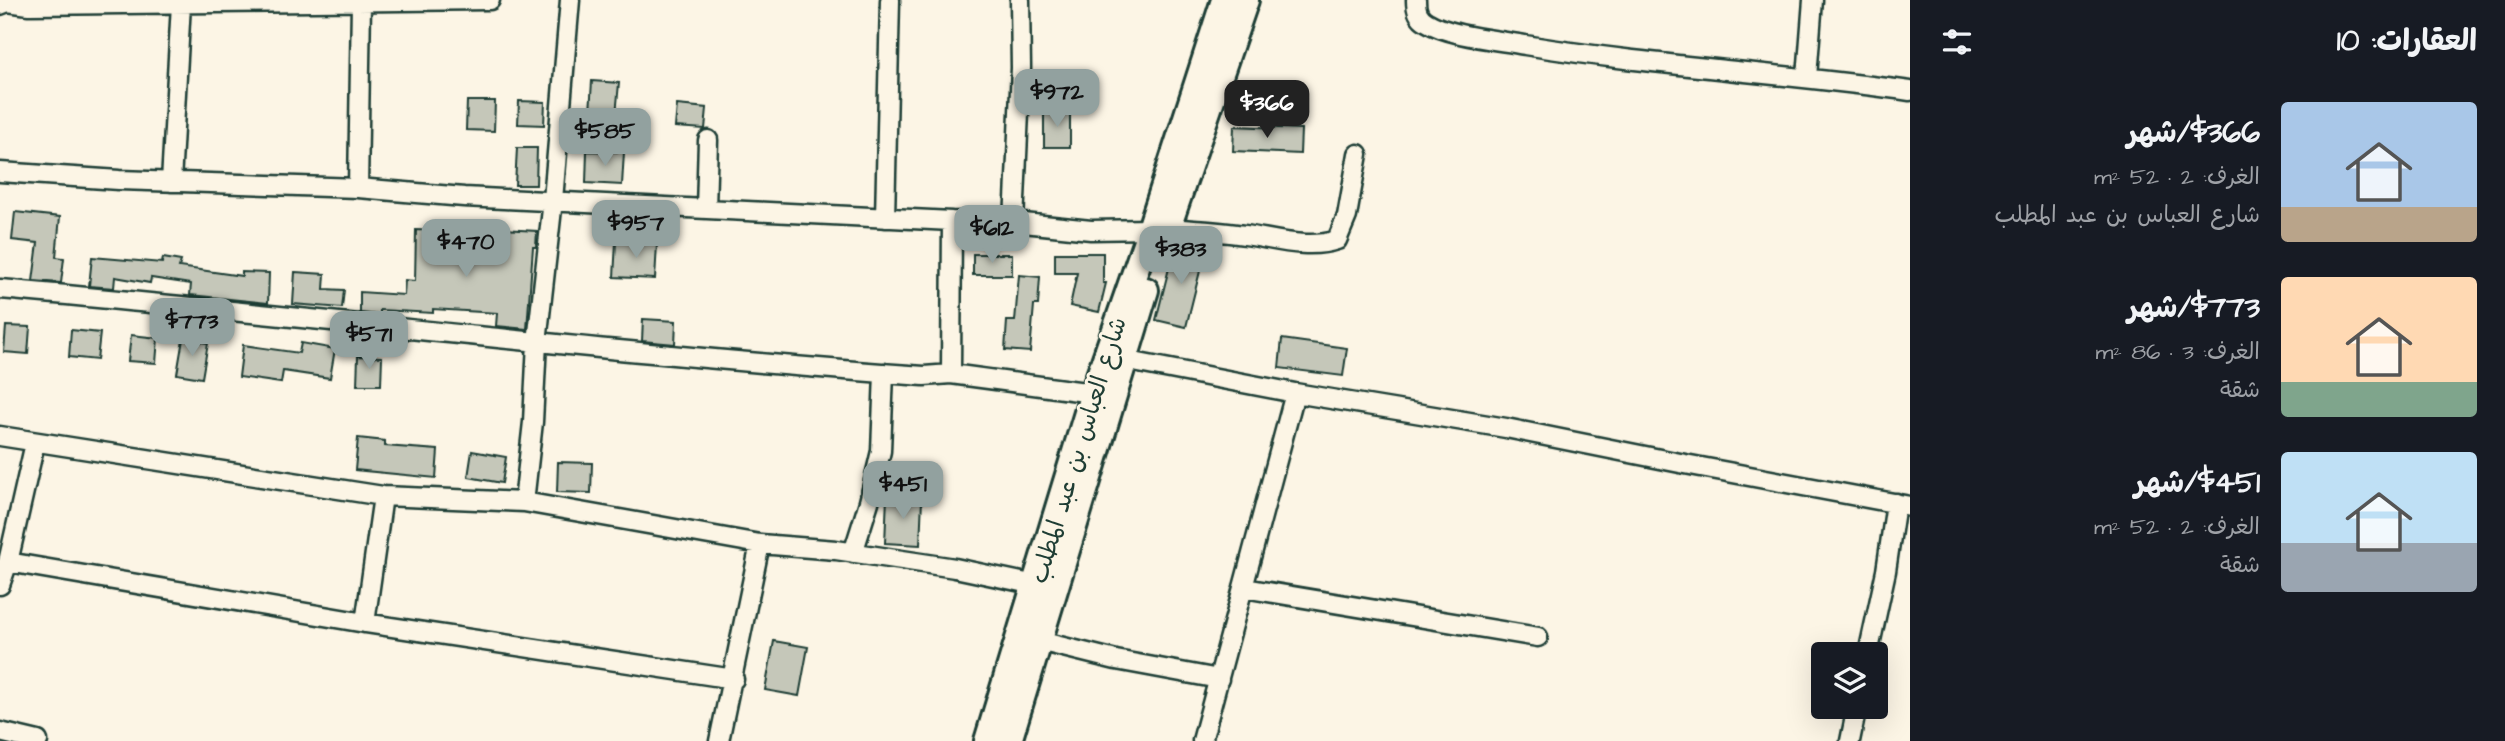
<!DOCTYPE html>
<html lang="ar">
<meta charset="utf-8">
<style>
:root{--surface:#171b24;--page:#242831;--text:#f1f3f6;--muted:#9ea1a6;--accent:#92a19f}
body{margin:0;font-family:"Architects Daughter","Playpen Sans Arabic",sans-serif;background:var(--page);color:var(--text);direction:rtl;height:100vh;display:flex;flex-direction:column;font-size:26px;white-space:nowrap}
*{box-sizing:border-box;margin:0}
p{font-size:23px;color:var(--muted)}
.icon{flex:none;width:38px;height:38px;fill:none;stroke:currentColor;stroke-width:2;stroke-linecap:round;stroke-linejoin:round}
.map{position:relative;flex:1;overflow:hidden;direction:ltr}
.drawer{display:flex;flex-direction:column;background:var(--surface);width:595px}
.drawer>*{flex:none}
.fabs{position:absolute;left:1811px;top:642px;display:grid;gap:14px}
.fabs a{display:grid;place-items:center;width:77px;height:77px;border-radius:7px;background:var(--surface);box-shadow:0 7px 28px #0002;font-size:35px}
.price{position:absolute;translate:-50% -60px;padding:0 16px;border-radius:14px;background:var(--accent);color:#111;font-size:23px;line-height:46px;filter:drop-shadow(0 2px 4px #0008)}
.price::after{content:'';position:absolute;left:50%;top:42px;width:21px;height:16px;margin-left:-10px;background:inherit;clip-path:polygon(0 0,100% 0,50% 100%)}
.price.active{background:#222;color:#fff}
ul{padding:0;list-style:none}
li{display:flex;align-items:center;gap:21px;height:175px;padding:0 28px}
li span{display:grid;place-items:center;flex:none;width:196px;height:140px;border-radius:7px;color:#555}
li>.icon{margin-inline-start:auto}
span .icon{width:84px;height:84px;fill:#fffc;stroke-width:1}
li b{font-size:30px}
h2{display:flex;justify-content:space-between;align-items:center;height:84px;padding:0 28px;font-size:30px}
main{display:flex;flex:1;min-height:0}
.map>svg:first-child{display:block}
</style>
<main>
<section class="drawer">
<h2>العقارات: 10<svg class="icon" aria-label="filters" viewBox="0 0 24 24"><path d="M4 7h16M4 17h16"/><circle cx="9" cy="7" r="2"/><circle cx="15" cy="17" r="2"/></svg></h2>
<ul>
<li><span style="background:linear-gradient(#a9c7e8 75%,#b9a48a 0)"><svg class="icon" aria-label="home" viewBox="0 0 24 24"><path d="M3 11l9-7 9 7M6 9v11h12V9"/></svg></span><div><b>$366/شهر</b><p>الغرف: 2 · 52 m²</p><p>شارع العباس بن عبد المطلب</p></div></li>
<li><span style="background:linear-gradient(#ffd9b3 75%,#7fa58c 0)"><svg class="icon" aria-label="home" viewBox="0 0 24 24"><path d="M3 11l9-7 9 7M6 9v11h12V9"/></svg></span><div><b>$773/شهر</b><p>الغرف: 3 · 86 m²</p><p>شقة</p></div></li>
<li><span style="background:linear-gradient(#bfe0f5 65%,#9aa5b1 0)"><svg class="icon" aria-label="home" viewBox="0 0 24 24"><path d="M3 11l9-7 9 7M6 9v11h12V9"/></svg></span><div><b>$451/شهر</b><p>الغرف: 2 · 52 m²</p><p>شقة</p></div></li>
</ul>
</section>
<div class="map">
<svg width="1910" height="741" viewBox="0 0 1910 741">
<rect width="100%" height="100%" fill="#fcf5e5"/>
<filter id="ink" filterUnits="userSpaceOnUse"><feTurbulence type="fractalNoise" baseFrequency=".0143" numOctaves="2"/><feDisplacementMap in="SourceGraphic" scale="14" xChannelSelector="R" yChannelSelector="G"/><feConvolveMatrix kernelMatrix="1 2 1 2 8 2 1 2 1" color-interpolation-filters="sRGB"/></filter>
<g filter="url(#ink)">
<path fill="#c5c7b9" stroke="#1f3d34" stroke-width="2" d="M 592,81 L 619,83 L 616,115 L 590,112 Z
M 467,101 L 495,101 L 494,131 L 466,130 Z
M 519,101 L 545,102 L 544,125 L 518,124 Z
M 677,105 L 707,108 L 705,129 L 675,127 Z
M 1044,111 L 1070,111 L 1070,147 L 1044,147 Z
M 1234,126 L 1301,129 L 1300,154 L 1233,151 Z
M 517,148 L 537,148 L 536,185 L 515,185 Z
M 587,151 L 624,152 L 622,185 L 586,183 Z
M 15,212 L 60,217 L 56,257 L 64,258 L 61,283 L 33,281 L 38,243 L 12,240 Z
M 503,229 L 537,231 L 536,247 L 533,247 L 527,329 L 496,326 L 497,313 L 433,309 L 433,313 L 380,310 L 380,315 L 360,313 L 360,292 L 404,295 L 405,280 L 415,281 L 416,230 L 440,231 L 440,242 L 502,242 Z
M 616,242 L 657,244 L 655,279 L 614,277 Z
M 1175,244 L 1205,251 L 1186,327 L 1156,320 Z
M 1055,253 L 1103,253 L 1103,283 L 1106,283 L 1099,312 L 1070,306 L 1077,273 L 1055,273 Z
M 973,254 L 1012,254 L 1012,275 L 973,275 Z
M 92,257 L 162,263 L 163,258 L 181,261 L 179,267 L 242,276 L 242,272 L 269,273 L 268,303 L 190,295 L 191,284 L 151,278 L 150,283 L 115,277 L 114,288 L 89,286 Z
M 295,272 L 325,274 L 324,289 L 344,290 L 342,308 L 293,304 Z
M 1019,275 L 1040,277 L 1038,305 L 1034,305 L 1030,352 L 1005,350 L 1007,321 L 1015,321 Z
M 643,319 L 676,321 L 675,344 L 642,341 Z
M 6,326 L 30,327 L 28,354 L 4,352 Z
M 71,330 L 100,333 L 97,360 L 69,357 Z
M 131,335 L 158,338 L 156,363 L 128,361 Z
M 183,339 L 208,343 L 202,378 L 177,374 Z
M 1282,339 L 1347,348 L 1343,376 L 1279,368 Z
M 301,343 L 335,349 L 330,378 L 283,371 L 281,383 L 239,377 L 243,345 L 299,353 Z
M 358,356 L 382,357 L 381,385 L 357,385 Z
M 358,438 L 385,441 L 385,446 L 438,450 L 436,478 L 355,470 Z
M 472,451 L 506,457 L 502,483 L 468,477 Z
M 558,462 L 592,463 L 591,493 L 557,492 Z
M 887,497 L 922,499 L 920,545 L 885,543 Z
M 774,641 L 808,647 L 799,696 L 765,690 Z"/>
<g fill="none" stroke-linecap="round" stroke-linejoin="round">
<g stroke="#1f3d34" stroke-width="23">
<path id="street" d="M 1416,0 C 1416,10 1418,17 1427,22 C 1449,36 1499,40 1525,45 C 1653,66 1782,73 1910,91
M 0,5 L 8,2 L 29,5 L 490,0
M 1807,77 L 1813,0
M 0,172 L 119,180 L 358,188 L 464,197 L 952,221 L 1014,222 L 1091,230 L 1150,229
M 171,182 L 181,4
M 358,188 L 361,3
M 706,209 L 708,140
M 885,218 L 890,0
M 1014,222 L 1021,68 L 1020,0
M 1168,228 C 1193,230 1219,231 1245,235 C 1274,239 1308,250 1337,240 L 1347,216 L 1358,154
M 0,289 C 308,316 615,354 924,376 L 951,374 L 1093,393
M 1123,360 L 1295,393 L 1506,428 L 1685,464 L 1910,506
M 951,374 L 952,221
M 0,436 L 383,496 L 524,502 L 760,544 L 836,550 L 955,568 L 1036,585
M 35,443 L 8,562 L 365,623 L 734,679
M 524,502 L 533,422 L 537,342 L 553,200 L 570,0
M 853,553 L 869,502 L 881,451 L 884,373
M 0,585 L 8,562
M 1244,588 L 1538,637
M 365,623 L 383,496
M 1039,641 L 1116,660 L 1219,679
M 1868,654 L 1886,571 L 1896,503
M 0,732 L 38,741
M 719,741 L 760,544
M 1202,741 L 1295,393
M 1850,741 L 1857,707"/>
</g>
<g stroke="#1f3d34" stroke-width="30">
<path id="secondary" d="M 1172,216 L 1246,0
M 987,741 L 1093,393 L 1150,229 L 1224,0
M 1009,741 L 1146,290"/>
</g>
<use href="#street" stroke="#fcf5e5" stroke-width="18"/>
<use href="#secondary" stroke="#fcf5e5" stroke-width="24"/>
</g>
</g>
<g text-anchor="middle" stroke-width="6" stroke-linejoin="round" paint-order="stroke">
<g font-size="24" fill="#1f3d34" stroke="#fcf5e5">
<text transform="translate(1078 450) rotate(-73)" y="8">شارع العباس بن عبد المطلب</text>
</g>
</g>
</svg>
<div class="fabs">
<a><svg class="icon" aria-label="layers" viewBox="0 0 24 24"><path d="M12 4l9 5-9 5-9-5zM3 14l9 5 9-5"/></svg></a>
</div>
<b class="price" style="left:1057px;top:129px">$972</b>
<b class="price active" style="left:1267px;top:140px">$366</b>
<b class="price" style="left:605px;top:168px">$585</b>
<b class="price" style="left:636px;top:260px">$957</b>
<b class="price" style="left:992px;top:265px">$612</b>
<b class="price" style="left:466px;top:279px">$470</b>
<b class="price" style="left:1181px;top:286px">$383</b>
<b class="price" style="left:192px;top:358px">$773</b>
<b class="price" style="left:369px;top:371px">$571</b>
<b class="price" style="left:903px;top:521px">$451</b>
</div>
</main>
